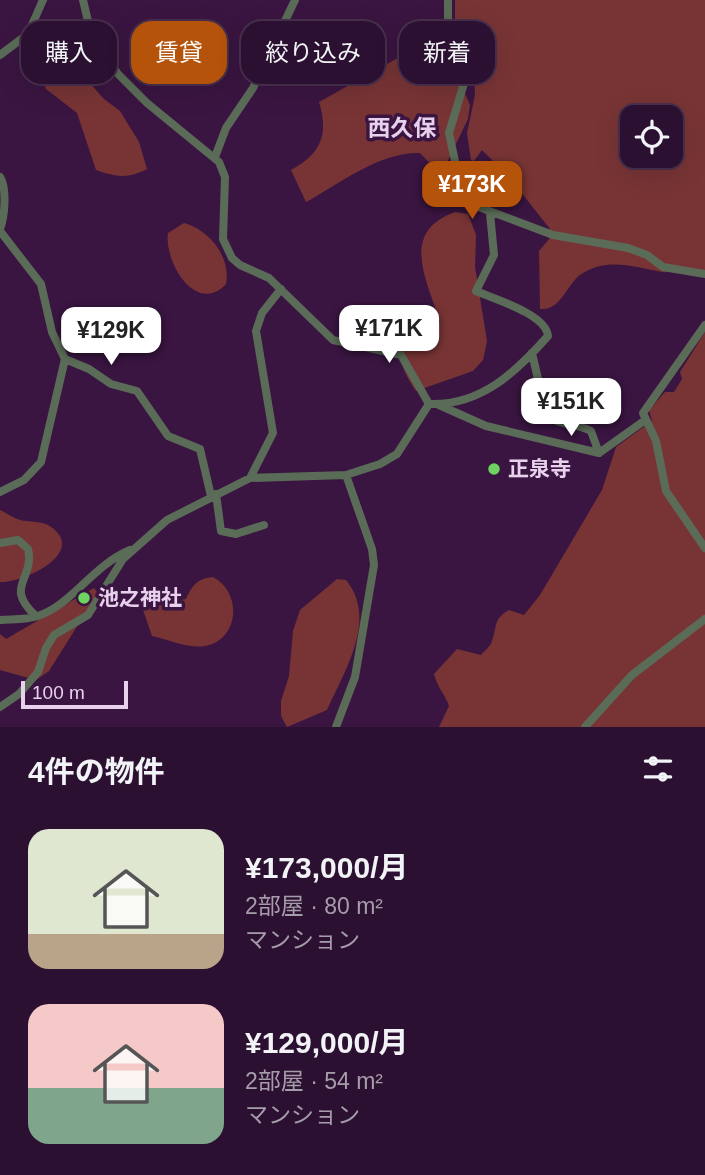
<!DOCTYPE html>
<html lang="ja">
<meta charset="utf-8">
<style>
:root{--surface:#2c1031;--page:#341939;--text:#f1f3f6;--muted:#a69dab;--line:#48304d;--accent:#b45309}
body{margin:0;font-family:Helvetica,"Noto Sans JP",sans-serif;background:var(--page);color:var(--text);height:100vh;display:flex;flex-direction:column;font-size:26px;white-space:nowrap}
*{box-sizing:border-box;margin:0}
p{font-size:23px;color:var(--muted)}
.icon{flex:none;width:38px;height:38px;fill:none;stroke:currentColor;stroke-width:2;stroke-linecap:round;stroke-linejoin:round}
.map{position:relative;height:727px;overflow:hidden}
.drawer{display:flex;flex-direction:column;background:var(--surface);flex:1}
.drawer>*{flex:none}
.banner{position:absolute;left:21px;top:21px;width:663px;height:63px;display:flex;gap:14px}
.fabs{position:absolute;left:620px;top:105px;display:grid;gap:14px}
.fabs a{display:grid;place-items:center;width:63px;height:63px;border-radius:14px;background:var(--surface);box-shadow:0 7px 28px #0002,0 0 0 2px var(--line);font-size:35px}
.scale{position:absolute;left:21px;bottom:18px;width:107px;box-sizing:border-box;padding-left:7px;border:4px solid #e8d1ec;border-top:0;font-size:19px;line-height:24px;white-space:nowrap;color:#e8d1ec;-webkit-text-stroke:5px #3a1541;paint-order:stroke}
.price{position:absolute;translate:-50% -60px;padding:0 16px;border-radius:14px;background:#fff;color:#222;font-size:23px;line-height:46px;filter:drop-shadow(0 2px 4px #0008)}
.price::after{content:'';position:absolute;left:50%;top:42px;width:21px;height:16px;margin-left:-10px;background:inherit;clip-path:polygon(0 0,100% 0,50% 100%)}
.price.active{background:var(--accent);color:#fff}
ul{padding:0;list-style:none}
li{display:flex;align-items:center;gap:21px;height:175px;padding:0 28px}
li span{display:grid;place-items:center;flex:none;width:196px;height:140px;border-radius:21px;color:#555}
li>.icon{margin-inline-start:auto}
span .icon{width:84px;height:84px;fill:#fffc;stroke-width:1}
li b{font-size:30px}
h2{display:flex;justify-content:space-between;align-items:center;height:84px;padding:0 28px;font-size:30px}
.tag{padding:0 24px;border-radius:21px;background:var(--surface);box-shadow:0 7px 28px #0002,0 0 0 2px var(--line);font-size:24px;line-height:63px}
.tag.active{background:var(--accent);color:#fff}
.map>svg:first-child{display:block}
</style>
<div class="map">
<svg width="705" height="727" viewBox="0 0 705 727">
<rect width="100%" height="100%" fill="#3a1541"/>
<path fill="#783435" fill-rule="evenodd" d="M 455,0 L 705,0 L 705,276 C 697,274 687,269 679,270 C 673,270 668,273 663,272 C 636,268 610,257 583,273 C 567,282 562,311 540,309 L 539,251 L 550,238 L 550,229 L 509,177 L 482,150 L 474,161 L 471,160 L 467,133 L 475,95 L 474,72 L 455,33 ZM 632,117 L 670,117 L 670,156 L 632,156 Z
M 419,50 L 446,59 L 456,73 L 470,105 L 468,119 L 441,175 L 420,153 C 379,152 341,183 306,202 L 291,170 C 321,154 329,134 319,102 L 405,54 Z
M 58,61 L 72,63 L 104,99 L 120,111 L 139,142 L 147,169 C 128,179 116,177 96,170 L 77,113 L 46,89 L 42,77 L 47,68 Z
M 455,212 L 468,214 L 476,235 L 475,267 L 487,341 L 483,360 L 473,371 L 416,391 C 405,375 397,359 400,339 L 434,329 L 440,322 C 427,280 399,232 455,212 Z
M 184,223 C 209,230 231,256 226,284 C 196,316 164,262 168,233 Z
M 705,332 L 705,727 L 439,727 L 449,706 C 445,694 437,687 434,674 L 457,649 L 481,655 C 484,651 491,646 492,641 C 497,627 493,619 509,610 L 524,615 L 540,595 L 602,490 L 616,447 L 652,421 L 649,410 L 665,392 L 674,392 L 682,379 L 680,372 Z
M 0,510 C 7,513 13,518 20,520 C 29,522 40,521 48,525 C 91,551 24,583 0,582 Z
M 213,577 C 243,593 239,640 205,646 C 189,649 167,639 152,636 L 142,607 L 186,599 C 192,585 198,578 213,577 Z
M 337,579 L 346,580 C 378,619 345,670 327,710 L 287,727 L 281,716 L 281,701 L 289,676 L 293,631 L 300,610 Z
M 94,588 L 98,593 L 49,671 L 36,680 L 0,670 L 0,634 L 6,639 Z"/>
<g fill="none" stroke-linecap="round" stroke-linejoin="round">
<path stroke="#5a6c57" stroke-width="8" d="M 448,0 L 448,38 L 463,68 L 465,80 L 449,133 L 461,189 L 468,203 L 553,235 L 628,248 L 647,255 L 663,267 L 705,274
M 0,55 L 28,34 L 43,0
M 215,157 L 226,128 L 253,88 L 295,0
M 0,177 C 7,188 5,216 0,229
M 0,231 L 41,284 L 52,332 L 65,359 L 89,369 L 111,384 L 137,391 L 168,436 L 200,449 L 211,496
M 705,325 L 643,413 L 656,441 L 666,491 L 705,548
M 532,353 L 546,414 C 558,426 576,423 591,431 L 599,453 L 644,421
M 429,404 C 481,406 516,372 548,336 C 546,314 494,299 476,291 L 494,255 L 490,213
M 439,405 L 486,426 L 599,453
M 250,478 L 273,433 L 256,331 L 262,313 L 281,289
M 0,492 L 24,480 L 41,462 L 65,359
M 216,494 L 221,531 L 236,534 L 264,525
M 0,543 L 18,540 L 28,549 C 35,580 3,586 36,616
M 0,620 C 12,619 26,620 38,616 C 73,604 92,566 130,550
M 0,707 L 19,694 L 38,672 L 46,648 L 54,635 L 88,615 L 123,559 L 167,520 L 250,478 L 346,475 L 380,464 L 397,454 L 429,404 L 401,355 L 333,340 L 269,278 L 240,265 L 232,258 L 223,239 L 225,177 L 219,162 L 147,103 L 118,74 L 92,38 L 83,0
M 336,727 L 355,677 L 374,565 L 372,549 L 346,475
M 585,727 L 632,675 L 705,619"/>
</g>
<g fill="#6ed360" stroke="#3a1541" stroke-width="2.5">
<circle cx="494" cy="469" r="7"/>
<circle cx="84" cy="598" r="7"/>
</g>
<g text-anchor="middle" stroke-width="7" stroke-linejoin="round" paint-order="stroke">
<g font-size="21" font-weight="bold" fill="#e8d1ec" stroke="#3a1541" text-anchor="start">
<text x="508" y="476">正泉寺</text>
<text x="98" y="605">池之神社</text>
</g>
<g font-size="23" font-weight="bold" fill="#e8d1ec" stroke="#3a1541">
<text x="402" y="136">西久保</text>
</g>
</g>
</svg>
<div class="fabs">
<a><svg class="icon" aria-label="locate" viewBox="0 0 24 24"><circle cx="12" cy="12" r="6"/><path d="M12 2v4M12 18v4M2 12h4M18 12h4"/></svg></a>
</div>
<div class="scale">100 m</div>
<b class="price active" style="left:472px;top:221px">¥173K</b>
<b class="price" style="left:389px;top:365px">¥171K</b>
<b class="price" style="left:111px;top:367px">¥129K</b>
<b class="price" style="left:571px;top:438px">¥151K</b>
<div class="banner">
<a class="tag">購入</a>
<a class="tag active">賃貸</a>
<a class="tag">絞り込み</a>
<a class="tag">新着</a>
</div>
</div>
<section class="drawer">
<h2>4件の物件<svg class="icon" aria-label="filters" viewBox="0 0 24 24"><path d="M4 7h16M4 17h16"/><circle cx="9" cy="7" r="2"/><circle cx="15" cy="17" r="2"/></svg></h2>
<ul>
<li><span style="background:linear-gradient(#dfe7d0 75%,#b9a48a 0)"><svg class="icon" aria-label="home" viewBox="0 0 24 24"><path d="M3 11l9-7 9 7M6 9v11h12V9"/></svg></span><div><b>¥173,000/月</b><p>2部屋 · 80 m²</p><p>マンション</p></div></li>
<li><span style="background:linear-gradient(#f6c9c9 60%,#7fa58c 0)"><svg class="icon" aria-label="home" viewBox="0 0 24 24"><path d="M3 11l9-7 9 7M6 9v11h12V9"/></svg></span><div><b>¥129,000/月</b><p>2部屋 · 54 m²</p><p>マンション</p></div></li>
</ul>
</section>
